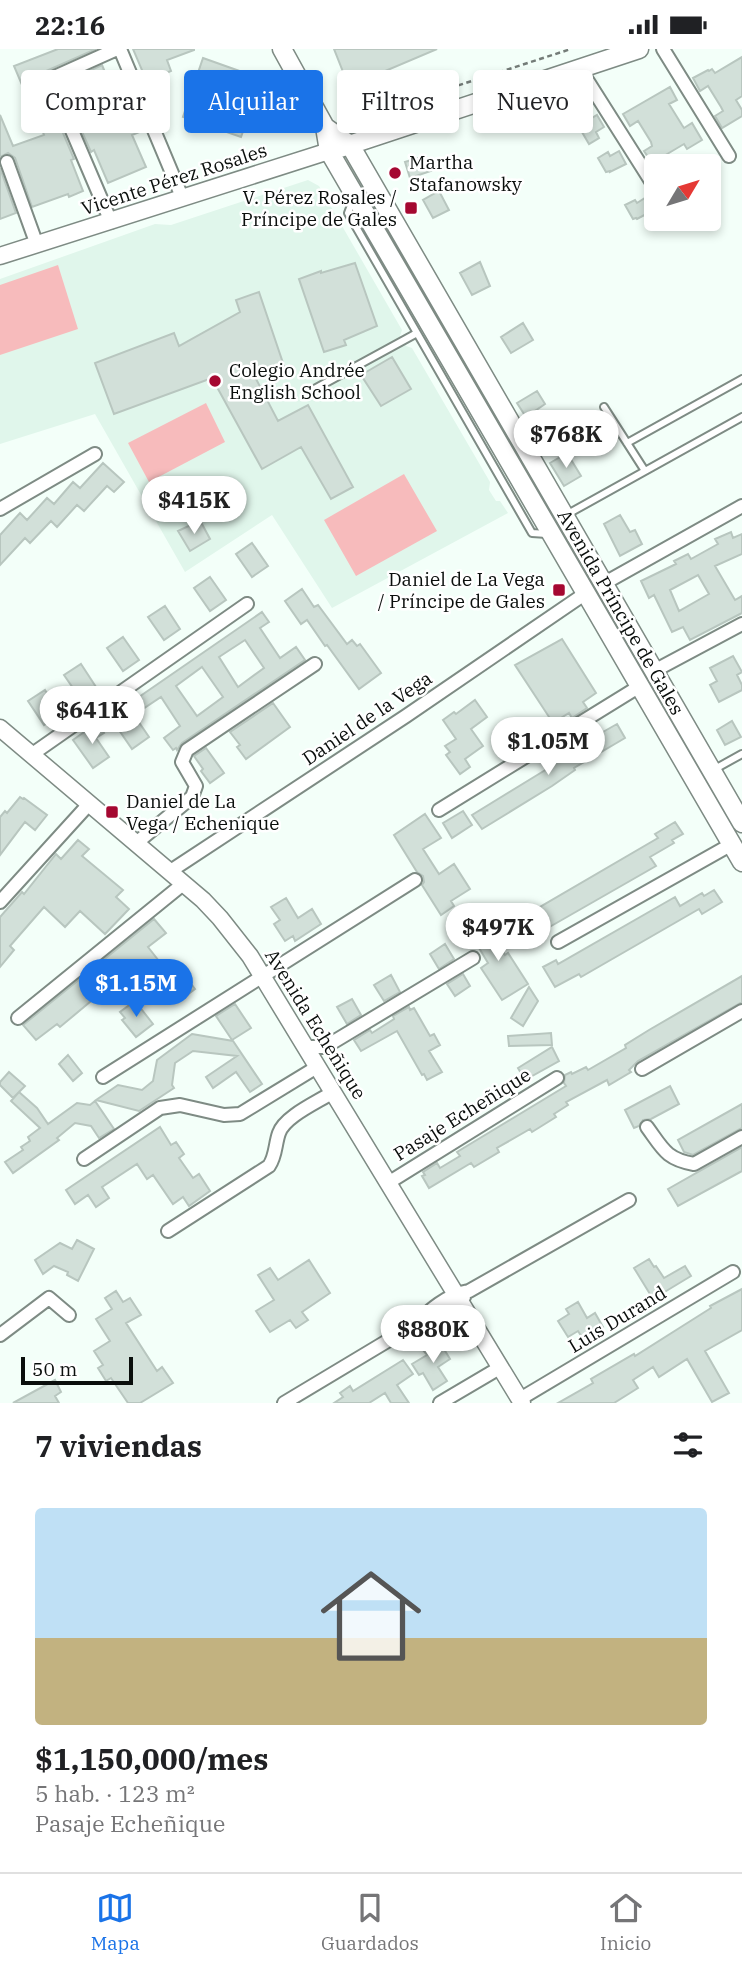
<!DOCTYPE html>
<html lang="es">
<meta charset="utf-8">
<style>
:root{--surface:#fff;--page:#f6f6f6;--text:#202124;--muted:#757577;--line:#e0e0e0;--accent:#1a73e8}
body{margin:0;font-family:"IBM Plex Serif",serif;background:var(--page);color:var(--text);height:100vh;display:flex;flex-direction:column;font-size:26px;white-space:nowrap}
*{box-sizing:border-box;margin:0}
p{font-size:23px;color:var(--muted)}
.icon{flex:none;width:38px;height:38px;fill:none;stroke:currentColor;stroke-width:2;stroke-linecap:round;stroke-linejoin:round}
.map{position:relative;height:1354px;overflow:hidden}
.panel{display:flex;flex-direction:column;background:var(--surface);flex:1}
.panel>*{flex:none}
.hud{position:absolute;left:21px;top:21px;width:700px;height:63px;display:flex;gap:14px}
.needle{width:46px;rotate:52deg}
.fabs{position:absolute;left:644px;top:105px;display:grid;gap:14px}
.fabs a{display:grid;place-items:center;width:77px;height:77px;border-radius:7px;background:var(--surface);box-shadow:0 4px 10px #0003;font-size:35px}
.scale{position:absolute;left:21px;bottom:18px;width:112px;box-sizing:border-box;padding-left:7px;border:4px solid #0a0e0c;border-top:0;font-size:19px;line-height:24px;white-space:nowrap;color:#0a0e0c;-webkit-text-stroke:5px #fff;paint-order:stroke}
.price{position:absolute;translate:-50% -60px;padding:0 16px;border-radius:24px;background:#fff;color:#222;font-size:23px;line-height:46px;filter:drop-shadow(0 2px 4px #0008)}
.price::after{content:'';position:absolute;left:50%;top:42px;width:21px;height:16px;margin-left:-10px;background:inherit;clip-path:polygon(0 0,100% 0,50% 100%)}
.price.on{background:var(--accent);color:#fff}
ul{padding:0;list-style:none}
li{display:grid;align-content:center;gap:14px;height:371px;padding:0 35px}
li+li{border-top:2px solid var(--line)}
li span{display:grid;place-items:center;height:217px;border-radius:7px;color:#555}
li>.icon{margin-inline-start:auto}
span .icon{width:126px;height:126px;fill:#fffc;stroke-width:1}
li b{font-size:30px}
h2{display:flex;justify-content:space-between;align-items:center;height:84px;padding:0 35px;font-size:30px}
.pill{padding:0 24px;border-radius:7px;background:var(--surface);box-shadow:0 4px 10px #0003;font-size:24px;line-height:63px}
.pill.on{background:var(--accent);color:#fff}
.status{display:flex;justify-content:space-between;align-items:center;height:49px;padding:0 35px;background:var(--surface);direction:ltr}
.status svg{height:19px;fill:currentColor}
.tab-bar{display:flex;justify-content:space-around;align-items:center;height:98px;border-top:2px solid var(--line);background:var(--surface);font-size:19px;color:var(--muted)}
.tab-bar a{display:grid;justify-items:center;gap:4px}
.tab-bar .on{color:var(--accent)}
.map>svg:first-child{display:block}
</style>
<div class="status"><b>22:16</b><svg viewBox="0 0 49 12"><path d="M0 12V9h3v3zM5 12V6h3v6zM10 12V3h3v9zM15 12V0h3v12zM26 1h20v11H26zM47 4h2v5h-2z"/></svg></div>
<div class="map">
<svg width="742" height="1354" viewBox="0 0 742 1354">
<rect width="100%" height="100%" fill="#f3fff9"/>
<path fill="#e0f6eb" d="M 308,131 L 319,137 L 402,281 L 400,287 L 406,297 L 412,299 L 490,433 L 489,441 L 496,452 L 500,452 L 508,464 L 332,559 L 272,466 L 185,523 L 95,365 L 0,395 L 0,230 L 155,175 L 171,176 Z"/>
<path fill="#f7bbbc" d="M 58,216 L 78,280 L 0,306 L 0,236 Z
M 206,354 L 225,393 L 149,433 L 128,394 Z
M 404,425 L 437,482 L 356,527 L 324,471 Z"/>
<path fill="#d2e0d9" stroke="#b8c6bf" stroke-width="2" fill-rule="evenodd" d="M 58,0 L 96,0 L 46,22 L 41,29 L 38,30 L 55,73 L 58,72 L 74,110 L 71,111 L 83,142 L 69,148 L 68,145 L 32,158 L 15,109 L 8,104 L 0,108 L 0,66 L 13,97 L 44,86 L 24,35 L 22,36 L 14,17 Z
M 133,0 L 194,0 L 194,1 L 167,11 L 171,22 L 147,33 Z
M 334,0 L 437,0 L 378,25 L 381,32 L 351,43 Z
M 742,8 L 742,47 L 736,51 L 742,61 L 742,67 L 722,79 L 715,67 L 723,62 L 721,58 L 708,37 L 700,42 L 693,29 L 708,21 L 709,22 L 712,20 L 715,24 Z
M 203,9 L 262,30 L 241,88 L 183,68 Z
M 102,16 L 115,48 L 126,44 L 142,82 L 132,86 L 146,118 L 108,134 L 94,101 L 91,103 L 74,65 L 78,64 L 65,33 Z
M 670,38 L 677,51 L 669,55 L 682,76 L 684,79 L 692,74 L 702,91 L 687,100 L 684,95 L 652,114 L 644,102 L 652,97 L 651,93 L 638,72 L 630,77 L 623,65 Z
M 597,66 L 604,78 L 596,83 L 599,89 L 589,95 L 579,78 L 583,76 L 582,75 Z
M 619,102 L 626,115 L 610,123 L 610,122 L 606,123 L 598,109 L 608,103 L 610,107 Z
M 425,107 L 431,122 L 410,129 L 405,113 Z
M 0,119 L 16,164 L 0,170 Z
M 439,142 L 449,161 L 433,169 L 423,151 Z
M 645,149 L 652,162 L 637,170 L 636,169 L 633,170 L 625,156 L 635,151 L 637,154 Z
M 480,213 L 490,237 L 472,246 L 460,224 Z
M 355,214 L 377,277 L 344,291 L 346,296 L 324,303 L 299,230 L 321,222 L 321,224 Z
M 259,243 L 284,317 L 255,328 L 278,372 L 308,356 L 353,438 L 331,450 L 301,398 L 262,420 L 212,329 L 114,365 L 95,314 L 174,284 L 179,297 L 240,263 L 236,251 Z
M 523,274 L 533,291 L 511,304 L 501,288 Z
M 392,308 L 411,340 L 381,357 L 361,326 Z
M 537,342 L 545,355 L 526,368 L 517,354 Z
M 567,404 L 581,427 L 564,437 L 550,414 Z
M 103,414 L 124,433 L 114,443 L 107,437 L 84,462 L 77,456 L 57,478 L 51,472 L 30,494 L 25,489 L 0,516 L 0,486 L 20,464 L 27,471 L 47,449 L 54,455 L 73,433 L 80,439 Z
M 620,466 L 630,483 L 635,481 L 642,495 L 620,507 L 604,475 Z
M 195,474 L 202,475 L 210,490 L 190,502 L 178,482 Z
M 731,483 L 733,489 L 742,485 L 742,505 L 715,517 L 735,551 L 742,547 L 742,564 L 690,591 L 683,578 L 672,583 L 654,546 L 649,549 L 641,532 L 676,515 L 674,512 L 688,505 L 691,510 L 718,495 L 715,490 ZM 698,526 L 709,545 L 679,562 L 670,541 Z
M 252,494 L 268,517 L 252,528 L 236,505 Z
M 210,528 L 226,551 L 210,562 L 194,539 Z
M 302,540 L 314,558 L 318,556 L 347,595 L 352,591 L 357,597 L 360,595 L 381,624 L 359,640 L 327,596 L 325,597 L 307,571 L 301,575 L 285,552 Z
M 165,557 L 180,580 L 164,591 L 148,568 Z
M 262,563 L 269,573 L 260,579 L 280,609 L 296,598 L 305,611 L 182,694 L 177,701 L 176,699 L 173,701 L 164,689 L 180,677 L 161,648 L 134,666 L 149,688 L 132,700 L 110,668 ZM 245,591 L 264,619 L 238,638 L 219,608 ZM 202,618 L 223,648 L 197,667 L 176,637 Z
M 123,588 L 139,611 L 123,622 L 107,599 Z
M 562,590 L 596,644 L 583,653 L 587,659 L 572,669 L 569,664 L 553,674 L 515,616 Z
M 733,607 L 742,623 L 737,626 L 742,636 L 742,641 L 719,653 L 710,636 L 717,632 L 710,619 Z
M 81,615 L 96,638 L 80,649 L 64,626 Z
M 45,641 L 60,665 L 44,676 L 28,652 Z
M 475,651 L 487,668 L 471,680 L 483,697 L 465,710 L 470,718 L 460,725 L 446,706 L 450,703 L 445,697 L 456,690 L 443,671 L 454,663 L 456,665 Z
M 273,654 L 290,678 L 246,710 L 237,698 L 240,696 L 230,683 Z
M 732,672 L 741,688 L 725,696 L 717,681 Z
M 97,674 L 104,684 L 96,689 L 109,708 L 93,719 L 73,691 Z
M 617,675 L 625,689 L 574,719 L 575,721 L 552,737 L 482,780 L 472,766 L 547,720 L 573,700 Z
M 206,699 L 224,724 L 210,734 L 201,722 L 203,720 L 194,707 Z
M 20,748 L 23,750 L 24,749 L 47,766 L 35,781 L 25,773 L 0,806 L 0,768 L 5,762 L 7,764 Z
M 463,762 L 472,776 L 452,789 L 443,774 Z
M 425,765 L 441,789 L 423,800 L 439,825 L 454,815 L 470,840 L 451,852 L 454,857 L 441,866 L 422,836 L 424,833 L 423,827 L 417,823 L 394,786 Z
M 675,773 L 683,785 L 672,791 L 674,794 L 650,808 L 656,817 L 539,884 L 542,889 L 530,895 L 519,875 L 542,862 L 540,858 L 658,789 L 655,785 Z
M 78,791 L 89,800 L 82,807 L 123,841 L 116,848 L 129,860 L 105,885 L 80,862 L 65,878 L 44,858 L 10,897 L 14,901 L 0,918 L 0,868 L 22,843 L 24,845 L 56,805 L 61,810 Z
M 714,841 L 722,853 L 702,865 L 699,860 L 581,928 L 579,925 L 555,938 L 543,918 L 556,911 L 558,915 L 675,848 L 680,857 L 702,844 L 704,847 Z
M 286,849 L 298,869 L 312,860 L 321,875 L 295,892 L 293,887 L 285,892 L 274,875 L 280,871 L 271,858 Z
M 154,870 L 166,884 L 148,898 L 170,926 L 179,919 L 195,940 L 180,951 L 173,942 L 167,947 L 139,912 L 60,978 L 57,975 L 36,991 L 23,976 Z
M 485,872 L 505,906 L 508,904 L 528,935 L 502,951 L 481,919 L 488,914 L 469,882 Z
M 445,895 L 454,910 L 439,920 L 430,905 Z
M 463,925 L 470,937 L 455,947 L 447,935 Z
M 391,926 L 400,943 L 384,952 L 374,936 Z
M 742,927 L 742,953 L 638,1012 L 629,1021 L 631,1023 L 609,1036 L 607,1031 L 566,1053 L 568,1056 L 554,1065 L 556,1068 L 532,1083 L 530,1080 L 497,1099 L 499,1103 L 474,1118 L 471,1114 L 429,1139 L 422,1127 L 425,1126 L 423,1123 L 437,1114 L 440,1119 L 460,1107 L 457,1103 L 566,1037 L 564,1034 L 565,1026 L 571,1023 L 572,1025 L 586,1018 L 588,1021 L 626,999 L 625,996 L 649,981 Z
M 529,938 L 538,952 L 523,977 L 511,969 Z
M 352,950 L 361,966 L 347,975 L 337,958 Z
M 135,952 L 153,975 L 136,988 L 122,971 L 125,969 L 120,963 Z
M 235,955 L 251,979 L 232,991 L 216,967 Z
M 409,958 L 410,961 L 414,959 L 430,987 L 434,985 L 440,996 L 429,1002 L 442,1023 L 427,1031 L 424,1025 L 422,1026 L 397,982 L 361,1002 L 354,991 L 370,981 L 372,984 L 394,970 L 393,967 Z
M 551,984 L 552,996 L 509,997 L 508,987 Z
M 192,985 L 233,992 L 262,1035 L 250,1043 L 236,1023 L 213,1039 L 206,1028 L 237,1007 L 193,1002 L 175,1014 L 172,1036 L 174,1039 L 139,1062 L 96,1051 L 118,1036 L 142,1041 L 153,1032 L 157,1011 Z
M 552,998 L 559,1012 L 525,1031 L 518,1019 Z
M 68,1006 L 82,1024 L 73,1032 L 59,1015 Z
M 9,1023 L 25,1037 L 13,1049 L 0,1036 L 0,1033 Z
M 670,1037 L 679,1055 L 651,1070 L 643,1071 L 639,1077 L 634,1079 L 625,1061 Z
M 19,1043 L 37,1059 L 48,1075 L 77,1054 L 90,1056 L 95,1052 L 114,1080 L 99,1089 L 91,1077 L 75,1074 L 57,1089 L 59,1091 L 13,1124 L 5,1113 L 23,1101 L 21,1098 L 30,1092 L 28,1088 L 40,1079 L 11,1052 Z
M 742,1055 L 742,1079 L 693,1106 L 684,1103 L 678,1091 Z
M 160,1078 L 171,1096 L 176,1093 L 184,1105 L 179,1109 L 193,1129 L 199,1125 L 210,1142 L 189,1157 L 183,1148 L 173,1155 L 153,1126 L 147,1130 L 137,1115 L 102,1138 L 109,1149 L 96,1158 L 88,1146 L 75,1155 L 66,1141 Z
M 742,1098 L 742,1122 L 678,1157 L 668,1140 Z
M 77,1191 L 94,1200 L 78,1232 L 67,1226 L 68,1223 L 54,1217 L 43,1225 L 35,1211 L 60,1194 L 72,1200 Z
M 649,1210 L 654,1218 L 656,1217 L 664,1229 L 685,1217 L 691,1227 L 653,1250 L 634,1219 Z
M 309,1211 L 330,1244 L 302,1263 L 308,1271 L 296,1279 L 290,1271 L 270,1283 L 256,1262 L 274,1251 L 258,1226 L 270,1219 L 278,1231 Z
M 742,1240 L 742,1281 L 705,1302 L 729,1344 L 712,1353 L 687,1310 L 659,1328 L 653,1318 L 633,1331 L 638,1339 L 614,1354 L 558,1354 L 593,1334 L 591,1330 L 634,1305 L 635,1307 L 711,1259 L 710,1257 Z
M 116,1242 L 123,1253 L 130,1249 L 141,1266 L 126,1274 L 157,1322 L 162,1318 L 173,1334 L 140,1354 L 128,1354 L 111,1329 L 106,1332 L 98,1319 L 103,1316 L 94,1302 L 110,1292 L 96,1270 L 112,1260 L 105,1249 Z
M 578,1253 L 587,1269 L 595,1264 L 603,1278 L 599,1281 L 601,1284 L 585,1293 L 578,1282 L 568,1288 L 558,1272 L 569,1265 L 566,1260 Z
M 439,1292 L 450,1310 L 438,1318 L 447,1332 L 433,1341 L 423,1324 L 419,1326 L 412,1315 L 427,1306 L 423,1301 Z
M 403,1311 L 413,1325 L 397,1336 L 409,1354 L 391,1354 L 385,1344 L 369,1354 L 334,1354 L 343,1348 L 340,1344 L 350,1337 L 353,1342 Z
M 55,1331 L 61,1343 L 55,1347 L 59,1354 L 13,1354 Z"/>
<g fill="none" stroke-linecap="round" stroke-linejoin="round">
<g stroke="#7e8b84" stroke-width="10">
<path id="service" d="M 353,151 L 348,164 L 532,484 L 547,485
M 309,343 L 417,284
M 604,358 L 645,422
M 627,394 L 742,330
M 566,466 L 742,368
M 713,721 L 742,705"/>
</g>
<g stroke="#7e8b84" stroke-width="16">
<path id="minor" d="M 120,0 L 182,148
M 663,0 L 729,107
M 580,20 L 656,140
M 7,113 L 37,196
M 111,173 L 50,30 L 117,0
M 0,460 L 95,405
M 603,535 L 742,457
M 654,622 L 742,575
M 31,706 L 247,555
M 439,761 L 640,637
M 135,795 L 192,748 L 196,737 L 182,713 L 187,701 L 315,615
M 169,823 L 406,667 L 586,544
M 0,853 L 89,755
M 558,893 L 732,795
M 18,969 L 183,835
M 305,998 L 325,998 L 473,909
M 642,1020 L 742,962
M 103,1028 L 415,831
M 647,1078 C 663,1100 666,1110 694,1115 L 742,1088
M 84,1110 L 160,1059 L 180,1056 L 224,1066 L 240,1065 L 317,1018
M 388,1134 L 557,1029
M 168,1182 L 269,1117 C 276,1107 275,1095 279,1084 C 285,1067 318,1053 333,1043
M 414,1276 C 430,1261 446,1246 469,1242 L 629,1151
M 0,1286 L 49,1249 L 69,1266
M 520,1350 L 733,1223
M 284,1354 L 414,1276 L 439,1267 L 461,1253 L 464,1248
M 440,1354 L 501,1318"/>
</g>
<g stroke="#7e8b84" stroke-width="19">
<path id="tertiary" d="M 0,207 L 329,102
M 0,679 L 203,851 L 220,869 L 250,907 L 522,1354"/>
</g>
<g stroke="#7e8b84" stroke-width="21">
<path id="secondary" d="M 282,0 L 325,78 L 329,102 L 742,813
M 325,78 L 350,96 L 742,774
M 340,99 L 639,0"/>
</g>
<path stroke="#747c78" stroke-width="2.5" stroke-dasharray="5 3.5" stroke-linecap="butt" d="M 345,73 L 571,0"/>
<use href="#service" stroke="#fff" stroke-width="6"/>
<use href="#minor" stroke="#fff" stroke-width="12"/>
<use href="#tertiary" stroke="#fff" stroke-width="16"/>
<use href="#secondary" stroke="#fff" stroke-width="18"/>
</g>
<g fill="#a50831" stroke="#fff" stroke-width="2.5">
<circle cx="395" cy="124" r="7"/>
<rect x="404" y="152" width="14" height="14" rx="3.5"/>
<circle cx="215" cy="332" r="7"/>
<rect x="552" y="534" width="14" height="14" rx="3.5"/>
<rect x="105" y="756" width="14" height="14" rx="3.5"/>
</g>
<g text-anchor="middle" stroke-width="5" stroke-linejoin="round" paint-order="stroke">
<g font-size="19" fill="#0a0e0c" stroke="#fff" text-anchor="start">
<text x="409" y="120">Martha<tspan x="409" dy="22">Stafanowsky</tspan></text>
<text x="397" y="155" text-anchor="end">V. Pérez Rosales /<tspan x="397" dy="22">Príncipe de Gales</tspan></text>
<text x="229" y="328">Colegio Andrée<tspan x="229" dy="22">English School</tspan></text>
<text x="545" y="537" text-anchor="end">Daniel de La Vega<tspan x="545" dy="22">/ Príncipe de Gales</tspan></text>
<text x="126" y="759">Daniel de La<tspan x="126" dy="22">Vega / Echenique</tspan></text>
</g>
<g font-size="19" fill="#0a0e0c" stroke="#fff">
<text transform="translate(174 130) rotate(-18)" y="7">Vicente Pérez Rosales</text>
<text transform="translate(621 563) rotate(60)" y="7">Avenida Príncipe de Gales</text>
<text transform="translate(367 669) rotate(-34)" y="7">Daniel de la Vega</text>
<text transform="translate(316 975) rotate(58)" y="7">Avenida Echeñique</text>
<text transform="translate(462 1065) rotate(-32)" y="7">Pasaje Echeñique</text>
<text transform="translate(617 1270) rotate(-31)" y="7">Luis Durand</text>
</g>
</g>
</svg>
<div class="fabs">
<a><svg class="needle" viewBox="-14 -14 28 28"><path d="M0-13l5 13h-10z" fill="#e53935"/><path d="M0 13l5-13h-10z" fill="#757577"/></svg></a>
</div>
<div class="scale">50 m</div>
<b class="price" style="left:566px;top:421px">$768K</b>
<b class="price" style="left:194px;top:487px">$415K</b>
<b class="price" style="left:92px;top:697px">$641K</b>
<b class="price" style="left:548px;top:728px">$1.05M</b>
<b class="price" style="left:498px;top:914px">$497K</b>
<b class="price on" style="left:136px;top:970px">$1.15M</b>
<b class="price" style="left:433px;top:1316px">$880K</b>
<div class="hud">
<a class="pill">Comprar</a>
<a class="pill on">Alquilar</a>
<a class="pill">Filtros</a>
<a class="pill">Nuevo</a>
</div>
</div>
<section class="panel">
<h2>7 viviendas<svg class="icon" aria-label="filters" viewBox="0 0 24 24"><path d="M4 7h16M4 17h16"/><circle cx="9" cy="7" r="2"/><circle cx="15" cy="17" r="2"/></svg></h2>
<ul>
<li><span style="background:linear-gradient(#bfe0f5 60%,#c2b280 0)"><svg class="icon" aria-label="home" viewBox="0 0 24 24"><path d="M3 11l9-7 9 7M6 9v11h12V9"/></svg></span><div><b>$1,150,000/mes</b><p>5 hab. · 123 m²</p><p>Pasaje Echeñique</p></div></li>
</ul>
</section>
<nav class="tab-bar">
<a class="on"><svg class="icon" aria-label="map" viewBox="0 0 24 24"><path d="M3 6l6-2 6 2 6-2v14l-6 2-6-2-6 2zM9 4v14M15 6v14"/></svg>Mapa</a>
<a><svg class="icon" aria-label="saved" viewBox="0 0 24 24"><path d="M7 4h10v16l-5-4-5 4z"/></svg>Guardados</a>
<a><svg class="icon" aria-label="home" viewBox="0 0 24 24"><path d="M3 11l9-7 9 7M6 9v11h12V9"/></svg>Inicio</a>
</nav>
